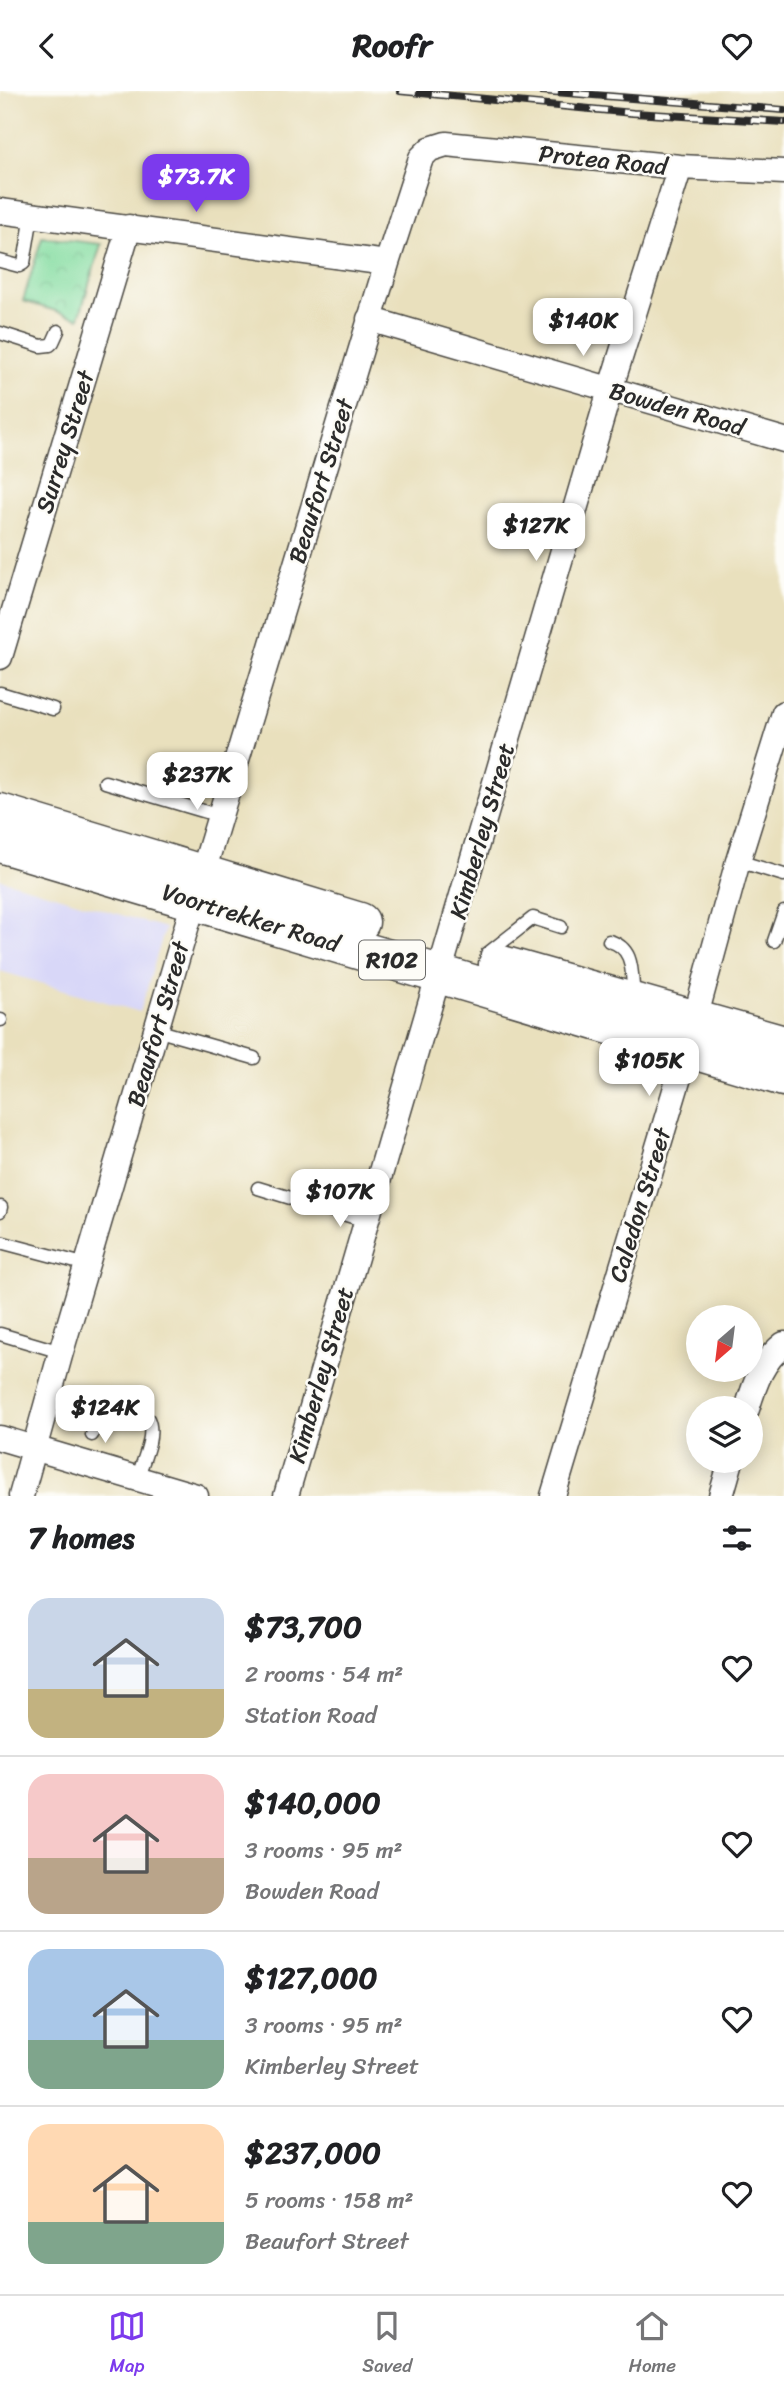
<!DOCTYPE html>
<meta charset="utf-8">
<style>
:root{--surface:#fff;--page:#f6f6f6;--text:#202124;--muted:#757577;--line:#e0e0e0;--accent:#7c3aed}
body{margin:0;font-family:Sriracha,sans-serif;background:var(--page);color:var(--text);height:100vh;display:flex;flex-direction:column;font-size:26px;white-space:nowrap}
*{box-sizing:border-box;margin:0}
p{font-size:23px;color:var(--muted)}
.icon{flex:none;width:38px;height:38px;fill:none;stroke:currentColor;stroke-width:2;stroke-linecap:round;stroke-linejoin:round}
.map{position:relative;height:1405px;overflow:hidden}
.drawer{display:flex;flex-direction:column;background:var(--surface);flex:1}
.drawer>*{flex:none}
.needle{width:46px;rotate:208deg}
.fabs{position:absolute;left:686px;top:1214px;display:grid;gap:14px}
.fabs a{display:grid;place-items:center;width:77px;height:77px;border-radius:50%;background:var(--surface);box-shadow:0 4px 18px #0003;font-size:35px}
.price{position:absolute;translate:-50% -60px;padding:0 16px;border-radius:14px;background:#fff;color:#222;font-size:23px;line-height:46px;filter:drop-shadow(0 2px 4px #0008)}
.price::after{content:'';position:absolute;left:50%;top:42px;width:21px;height:16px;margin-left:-10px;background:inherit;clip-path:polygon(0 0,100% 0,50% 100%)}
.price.on{background:var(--accent);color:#fff}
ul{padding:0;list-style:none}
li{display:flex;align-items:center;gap:21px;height:175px;padding:0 28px}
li+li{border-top:2px solid var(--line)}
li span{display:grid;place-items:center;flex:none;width:196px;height:140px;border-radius:21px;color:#555}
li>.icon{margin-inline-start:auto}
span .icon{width:84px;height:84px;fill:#fffc;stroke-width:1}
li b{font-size:30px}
h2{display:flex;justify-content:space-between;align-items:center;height:84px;padding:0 28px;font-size:30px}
header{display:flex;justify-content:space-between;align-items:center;height:91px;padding:0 28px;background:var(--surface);font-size:32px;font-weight:800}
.tab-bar{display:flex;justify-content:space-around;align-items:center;height:98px;border-top:2px solid var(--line);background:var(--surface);font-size:19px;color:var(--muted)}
.tab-bar a{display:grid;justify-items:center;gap:4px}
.tab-bar .on{color:var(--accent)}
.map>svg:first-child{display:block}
</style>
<header><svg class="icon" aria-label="back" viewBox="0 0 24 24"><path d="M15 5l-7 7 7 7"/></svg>Roofr<svg class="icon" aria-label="heart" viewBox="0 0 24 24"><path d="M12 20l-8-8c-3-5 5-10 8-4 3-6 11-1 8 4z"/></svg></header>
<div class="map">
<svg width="784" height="1405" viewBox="0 0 784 1405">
<defs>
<pattern id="park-crowns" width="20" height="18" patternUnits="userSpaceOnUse" patternTransform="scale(1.75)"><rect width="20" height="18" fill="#85dda2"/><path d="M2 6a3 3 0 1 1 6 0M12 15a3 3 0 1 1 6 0" fill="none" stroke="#73be8c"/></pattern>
</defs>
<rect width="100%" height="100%" fill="#fdfcf7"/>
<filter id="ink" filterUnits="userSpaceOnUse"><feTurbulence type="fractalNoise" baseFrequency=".0143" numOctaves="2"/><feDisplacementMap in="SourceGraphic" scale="14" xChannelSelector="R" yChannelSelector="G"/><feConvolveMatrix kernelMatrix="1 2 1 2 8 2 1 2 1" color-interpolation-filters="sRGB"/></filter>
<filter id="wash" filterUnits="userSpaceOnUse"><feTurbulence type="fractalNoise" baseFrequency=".00686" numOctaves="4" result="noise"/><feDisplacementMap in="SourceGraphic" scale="28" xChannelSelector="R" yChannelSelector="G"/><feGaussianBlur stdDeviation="1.57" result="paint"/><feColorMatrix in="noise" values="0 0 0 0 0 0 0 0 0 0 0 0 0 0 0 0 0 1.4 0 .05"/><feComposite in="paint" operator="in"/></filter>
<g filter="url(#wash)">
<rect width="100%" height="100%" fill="#e9e0bd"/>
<path fill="#d8d7f8" d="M 0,788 L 165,837 L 140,921 L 0,880 Z"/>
<path fill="url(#park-crowns)" stroke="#588466" stroke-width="2" d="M 42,146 L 101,153 L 79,227 L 23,210 Z"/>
</g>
<g filter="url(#ink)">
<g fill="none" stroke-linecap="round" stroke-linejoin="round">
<g stroke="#484641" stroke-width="15">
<path id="lane" d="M 0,170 L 19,175 L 24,172 L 32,124
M 0,242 L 41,255 L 50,254 L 53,251 L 58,240
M 0,602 L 53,618
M 105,691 L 220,725
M 738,770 L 784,784
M 609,850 C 636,857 631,884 634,907
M 774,850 L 784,821
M 487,863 L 533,827 L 561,836
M 0,929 L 1,929
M 156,939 L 254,967
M 258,1097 L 366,1130
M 0,1120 L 1,1116
M 0,1151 L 87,1174
M 0,1243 L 61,1261
M 92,1344 L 98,1318 L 103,1314 L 148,1328 C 156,1345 142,1371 137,1388"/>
</g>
<g stroke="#484641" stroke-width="27">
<path id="street" d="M 0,120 L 387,172
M 369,228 L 784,349
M 0,566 L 129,136
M 747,1318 C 755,1292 762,1270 784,1253
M 0,1347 L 196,1405
M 21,1405 L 61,1261 L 187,834 L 387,172 L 421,67 L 430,58 L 446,53 L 680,76 L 784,81
M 286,1405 L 610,299 L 680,76
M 553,1405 L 680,983 L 738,770 L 784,622
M 721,1405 L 731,1370"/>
</g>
<g stroke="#484641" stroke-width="41">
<path id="primary" d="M 0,722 L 360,831
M 0,752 L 784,986
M 498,873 L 784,954"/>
</g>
<use href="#lane" stroke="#fff" stroke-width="12"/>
<use href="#street" stroke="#fff" stroke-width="24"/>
<use href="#primary" stroke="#fff" stroke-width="38"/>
<g stroke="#2b2b2b" stroke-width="8">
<path id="rail" d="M 400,0 L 633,22 L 784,31
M 542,0 L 784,19"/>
</g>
<use href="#rail" stroke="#fdfcf7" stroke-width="5" stroke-dasharray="16" stroke-linecap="butt"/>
</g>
</g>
<g text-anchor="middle" stroke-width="5" stroke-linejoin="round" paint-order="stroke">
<rect fill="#fdfcf7" stroke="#6a6a68" stroke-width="2" x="359" y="849.5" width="66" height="39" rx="5"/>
<g font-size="23" font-weight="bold" fill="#2b2b2b">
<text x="392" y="877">R102</text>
</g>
<g font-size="24" fill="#2b2b2b" stroke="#fdfcf7">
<text transform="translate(603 69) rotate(6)" y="8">Protea Road</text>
<text transform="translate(677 318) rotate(16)" y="8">Bowden Road</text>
<text transform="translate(65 351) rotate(-73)" y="8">Surrey Street</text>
<text transform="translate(321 390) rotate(-73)" y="8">Beaufort Street</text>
<text transform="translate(482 740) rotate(-74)" y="8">Kimberley Street</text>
<text transform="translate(251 827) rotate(17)" y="8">Voortrekker Road</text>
<text transform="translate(158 933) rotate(-74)" y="8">Beaufort Street</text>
<text transform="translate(640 1114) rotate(-73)" y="8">Caledon Street</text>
<text transform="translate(321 1284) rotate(-74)" y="8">Kimberley Street</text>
</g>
</g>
</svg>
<div class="fabs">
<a><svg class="needle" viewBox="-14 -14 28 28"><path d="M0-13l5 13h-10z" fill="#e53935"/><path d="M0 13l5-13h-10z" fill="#757577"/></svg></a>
<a><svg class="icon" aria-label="layers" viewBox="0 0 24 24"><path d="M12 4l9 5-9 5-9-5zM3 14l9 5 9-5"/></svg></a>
</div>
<b class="price on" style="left:196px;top:123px">$73.7K</b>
<b class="price" style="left:583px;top:267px">$140K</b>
<b class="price" style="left:536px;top:472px">$127K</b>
<b class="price" style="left:197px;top:721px">$237K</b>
<b class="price" style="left:649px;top:1007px">$105K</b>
<b class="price" style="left:340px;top:1138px">$107K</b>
<b class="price" style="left:105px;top:1354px">$124K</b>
</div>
<section class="drawer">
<h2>7 homes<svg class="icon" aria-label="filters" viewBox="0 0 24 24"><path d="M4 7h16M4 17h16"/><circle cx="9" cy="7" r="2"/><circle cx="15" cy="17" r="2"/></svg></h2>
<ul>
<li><span style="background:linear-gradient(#c9d6e8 65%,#c2b280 0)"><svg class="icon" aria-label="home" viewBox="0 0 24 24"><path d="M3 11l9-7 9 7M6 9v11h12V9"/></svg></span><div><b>$73,700</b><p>2 rooms · 54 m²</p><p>Station Road</p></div><svg class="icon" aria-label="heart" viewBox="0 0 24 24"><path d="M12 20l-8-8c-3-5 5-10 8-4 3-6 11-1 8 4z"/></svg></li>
<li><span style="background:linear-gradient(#f6c9c9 60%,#b9a48a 0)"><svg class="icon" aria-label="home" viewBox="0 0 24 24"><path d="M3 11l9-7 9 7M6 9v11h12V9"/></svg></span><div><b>$140,000</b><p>3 rooms · 95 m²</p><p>Bowden Road</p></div><svg class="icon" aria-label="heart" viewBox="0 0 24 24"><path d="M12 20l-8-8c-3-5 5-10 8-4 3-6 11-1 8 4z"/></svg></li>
<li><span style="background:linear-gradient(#a9c7e8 65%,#7fa58c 0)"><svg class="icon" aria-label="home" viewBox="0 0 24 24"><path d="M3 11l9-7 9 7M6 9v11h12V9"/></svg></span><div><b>$127,000</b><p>3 rooms · 95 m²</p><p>Kimberley Street</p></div><svg class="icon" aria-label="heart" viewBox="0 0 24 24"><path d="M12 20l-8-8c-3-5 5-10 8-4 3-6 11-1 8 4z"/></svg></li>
<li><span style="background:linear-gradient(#ffd9b3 70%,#7fa58c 0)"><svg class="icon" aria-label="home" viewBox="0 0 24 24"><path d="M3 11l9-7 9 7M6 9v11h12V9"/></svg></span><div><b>$237,000</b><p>5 rooms · 158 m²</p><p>Beaufort Street</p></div><svg class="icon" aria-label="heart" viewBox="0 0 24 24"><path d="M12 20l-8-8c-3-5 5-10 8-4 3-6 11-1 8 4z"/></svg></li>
</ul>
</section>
<nav class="tab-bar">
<a class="on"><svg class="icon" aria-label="map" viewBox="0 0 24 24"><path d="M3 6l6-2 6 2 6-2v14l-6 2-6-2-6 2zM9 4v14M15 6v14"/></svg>Map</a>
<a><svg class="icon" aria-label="saved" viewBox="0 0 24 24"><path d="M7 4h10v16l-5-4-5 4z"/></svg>Saved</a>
<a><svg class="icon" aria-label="home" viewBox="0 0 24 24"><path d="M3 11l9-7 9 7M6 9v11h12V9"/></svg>Home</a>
</nav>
